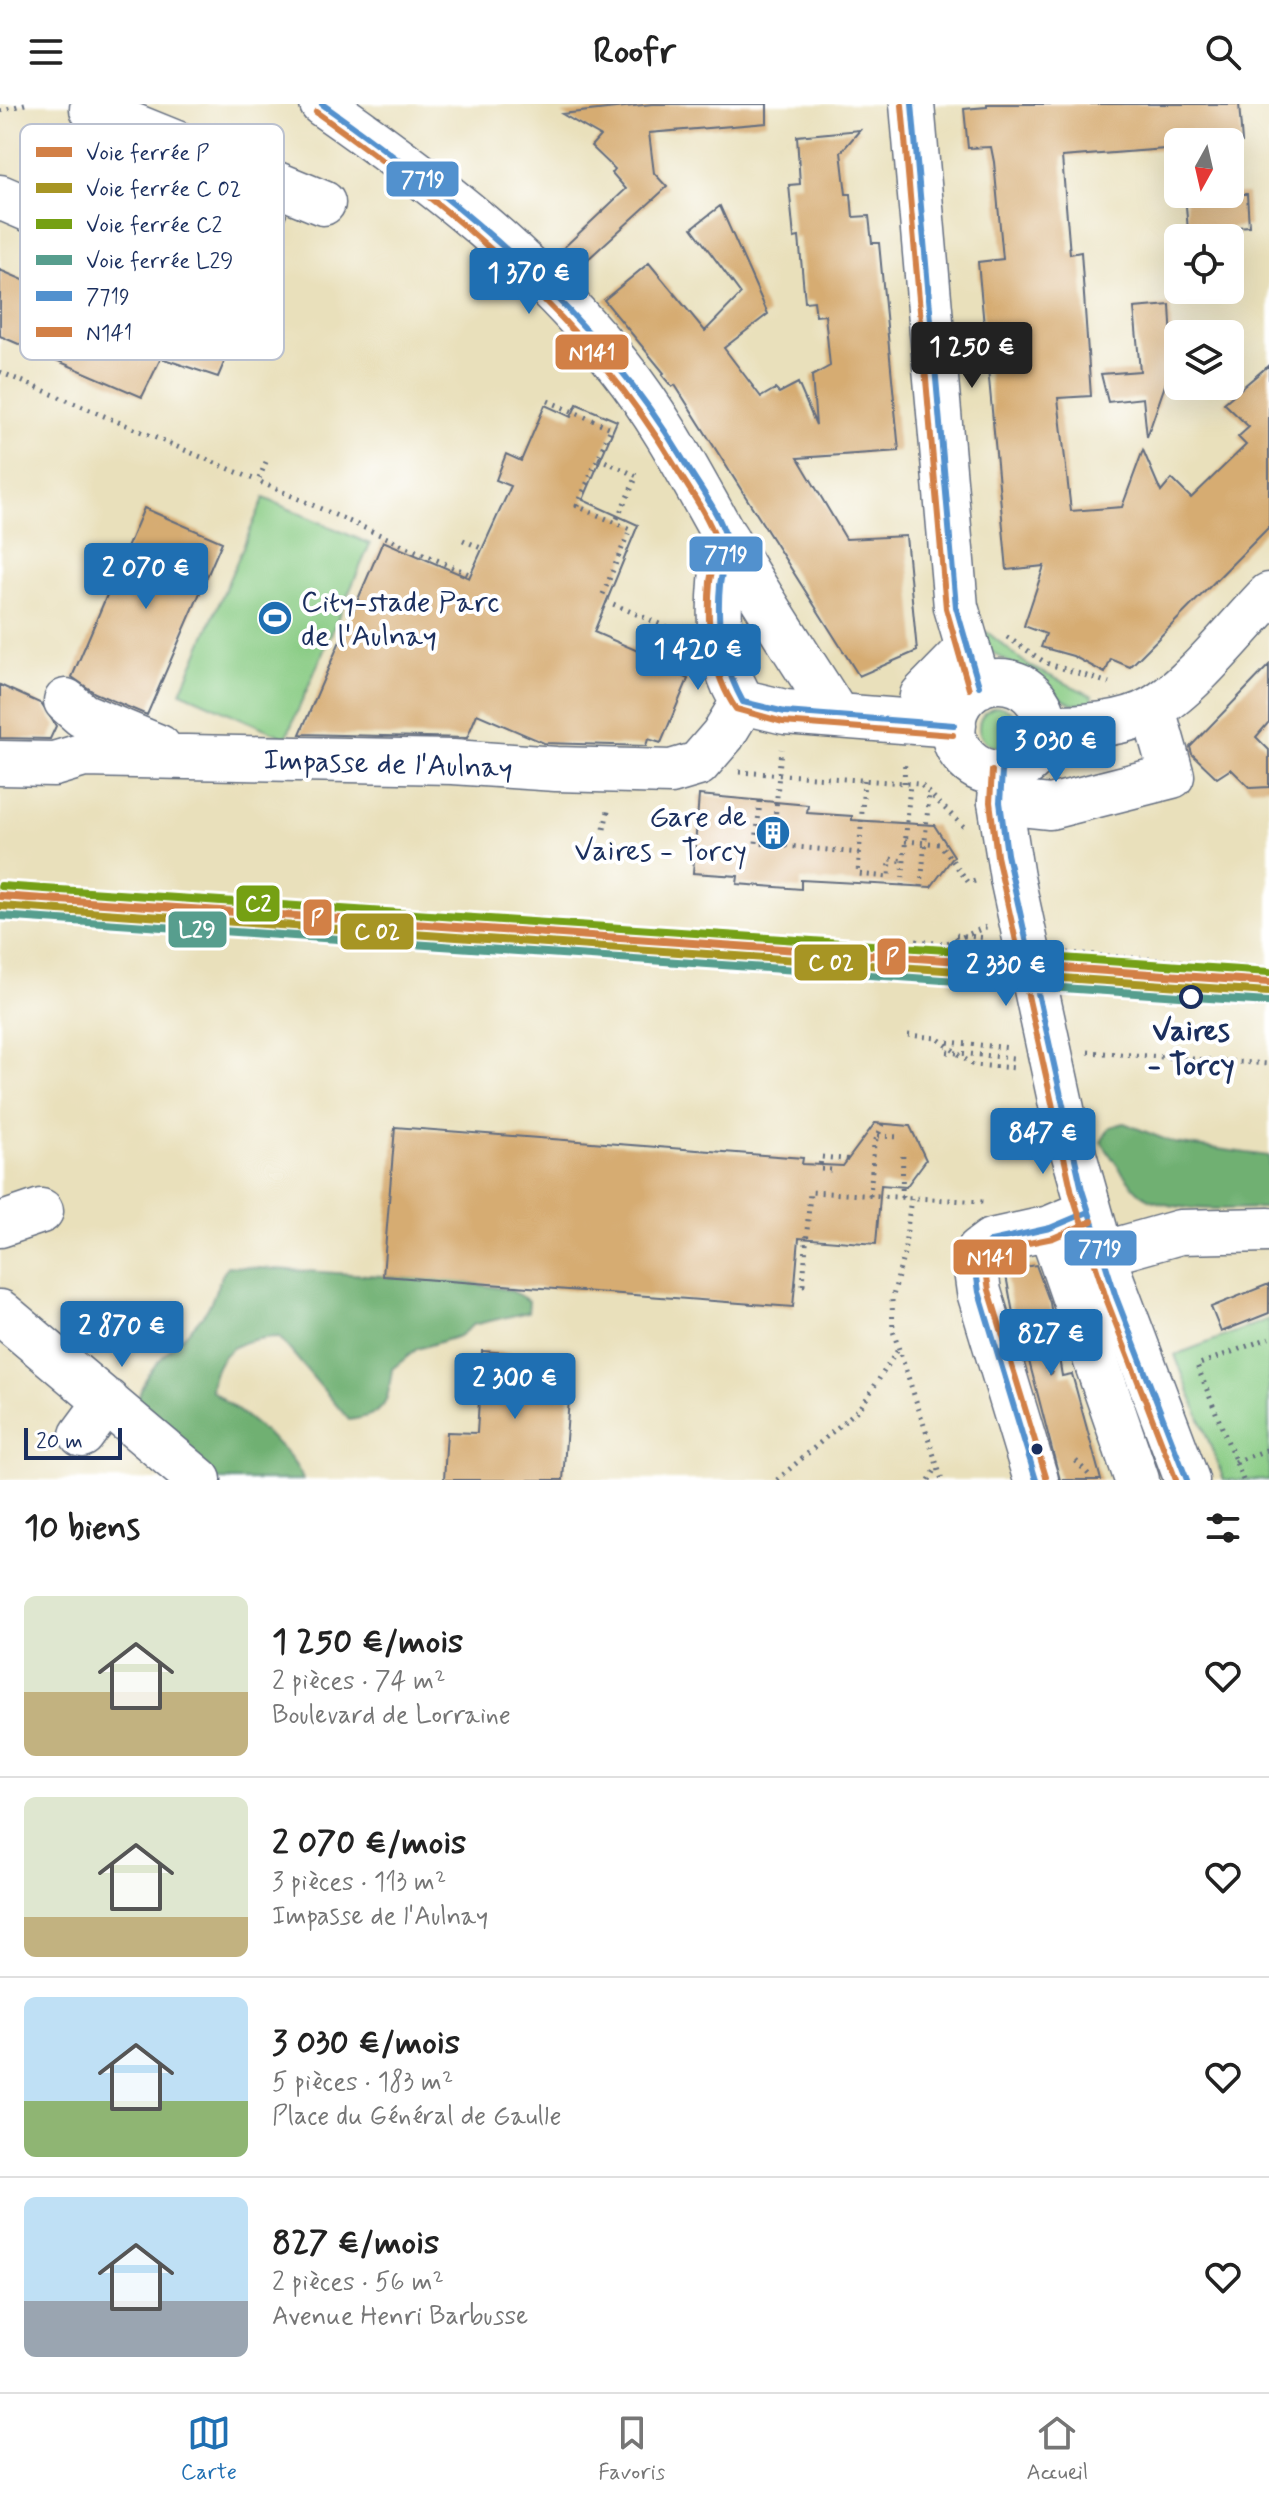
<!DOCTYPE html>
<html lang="fr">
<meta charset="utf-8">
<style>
:root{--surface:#fff;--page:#f6f6f6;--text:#222;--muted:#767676;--line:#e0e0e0;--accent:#1f6fb2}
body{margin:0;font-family:Mynerve,sans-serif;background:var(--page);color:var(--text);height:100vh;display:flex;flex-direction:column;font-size:30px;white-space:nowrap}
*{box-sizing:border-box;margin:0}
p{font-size:26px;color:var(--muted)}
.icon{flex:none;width:44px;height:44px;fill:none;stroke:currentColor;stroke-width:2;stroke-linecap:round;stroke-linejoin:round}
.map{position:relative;height:1376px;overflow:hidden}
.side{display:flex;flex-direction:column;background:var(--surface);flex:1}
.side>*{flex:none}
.needle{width:52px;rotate:188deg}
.buttons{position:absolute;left:1164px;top:24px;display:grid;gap:16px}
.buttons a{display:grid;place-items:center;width:80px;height:80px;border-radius:12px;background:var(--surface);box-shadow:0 8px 32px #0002;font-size:40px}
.scale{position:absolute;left:24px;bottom:20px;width:98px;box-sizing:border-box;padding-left:8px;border:4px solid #1b2f5e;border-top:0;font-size:22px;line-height:28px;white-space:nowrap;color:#1b2f5e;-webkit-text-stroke:6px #fff;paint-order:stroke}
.price{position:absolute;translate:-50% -68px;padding:0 18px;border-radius:8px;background:var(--accent);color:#fff;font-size:26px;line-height:52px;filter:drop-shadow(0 2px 4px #0008)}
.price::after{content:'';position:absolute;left:50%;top:48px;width:24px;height:18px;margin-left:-12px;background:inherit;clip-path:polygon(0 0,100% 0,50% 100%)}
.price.on{background:#222;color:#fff}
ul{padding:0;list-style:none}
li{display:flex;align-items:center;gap:24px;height:200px;padding:0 24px}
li+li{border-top:2px solid var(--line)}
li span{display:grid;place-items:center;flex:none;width:224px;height:160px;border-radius:12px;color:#555}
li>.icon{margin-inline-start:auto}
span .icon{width:96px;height:96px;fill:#fffc;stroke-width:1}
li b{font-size:34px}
h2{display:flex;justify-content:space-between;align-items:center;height:96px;padding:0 24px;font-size:34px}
header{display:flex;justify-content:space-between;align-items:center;height:104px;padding:0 24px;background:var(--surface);font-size:36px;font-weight:700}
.tab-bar{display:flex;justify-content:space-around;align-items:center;height:112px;border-top:2px solid var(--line);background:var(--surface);font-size:22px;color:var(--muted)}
.tab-bar a{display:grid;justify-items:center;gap:4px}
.tab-bar .on{color:var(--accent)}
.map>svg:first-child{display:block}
</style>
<header><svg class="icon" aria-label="menu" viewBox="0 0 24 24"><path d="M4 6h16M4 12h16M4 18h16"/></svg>Roofr<svg class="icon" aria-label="search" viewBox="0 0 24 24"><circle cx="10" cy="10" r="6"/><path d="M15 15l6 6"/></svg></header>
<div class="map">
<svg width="1269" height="1376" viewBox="0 0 1269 1376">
<rect width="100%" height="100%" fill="#fff"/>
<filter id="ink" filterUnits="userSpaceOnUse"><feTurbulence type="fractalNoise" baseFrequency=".0125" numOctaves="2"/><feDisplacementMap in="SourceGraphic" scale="16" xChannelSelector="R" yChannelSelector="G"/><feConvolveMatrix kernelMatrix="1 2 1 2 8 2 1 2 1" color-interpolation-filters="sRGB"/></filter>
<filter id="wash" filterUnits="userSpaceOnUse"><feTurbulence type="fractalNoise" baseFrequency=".006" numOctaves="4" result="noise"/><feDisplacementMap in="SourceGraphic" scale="32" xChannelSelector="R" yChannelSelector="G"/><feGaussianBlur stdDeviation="1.8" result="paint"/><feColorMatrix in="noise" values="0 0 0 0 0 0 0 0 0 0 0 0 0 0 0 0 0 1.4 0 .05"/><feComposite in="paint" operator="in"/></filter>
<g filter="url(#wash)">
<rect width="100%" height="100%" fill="#e9e0bb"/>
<path fill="#8acc85" stroke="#527e72" stroke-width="2" d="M 264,394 L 370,440 L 286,634 L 181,588 Z
M 987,528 L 1029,562 L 1093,592 L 1091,600 L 1072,600 L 1055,590 L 1038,575 L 988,546 L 975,532 Z
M979 623a20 20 0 1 1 40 0a20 20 0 1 1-40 0Z
M 1269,1215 L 1269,1376 L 1224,1376 L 1175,1251 Z"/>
<path fill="#6fb072" stroke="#457068" stroke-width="2" d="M 1124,1019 L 1174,1039 L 1269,1052 L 1269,1104 C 1236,1104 1164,1111 1139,1088 C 1124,1074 1113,1054 1101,1038 L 1110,1023 Z
M 228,1162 L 459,1177 L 510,1186 L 529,1197 L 528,1208 L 473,1221 L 459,1232 L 417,1245 L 392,1265 C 387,1300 387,1311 349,1316 L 279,1233 C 241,1234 215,1245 211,1286 C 238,1308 292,1343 303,1376 L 199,1376 L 137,1302 C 141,1260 184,1238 206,1207 C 216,1192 216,1177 228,1162 Z"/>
<g id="blocks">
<path fill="#d6ac72" d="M 652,0 L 767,0 L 767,19 L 649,29 L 654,69 L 667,83 L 575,167 L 558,149 L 626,85 L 612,69 L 615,65 L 591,42 L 600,32 L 562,10 Z
M 987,0 L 1239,0 L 1242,38 L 1178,38 L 1178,44 L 1062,53 L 1070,150 L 1081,148 L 1091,292 L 1058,294 L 1071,407 L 1122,403 L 1143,346 L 1161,388 L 1172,375 L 1191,394 L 1246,341 L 1238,333 L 1249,323 L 1224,299 L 1269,261 L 1269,423 L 1130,563 L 1111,555 L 1105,569 L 1073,552 L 1041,543 L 1046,530 L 1024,522 L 1044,462 L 1007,466 L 978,158 L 1003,155 L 994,58 L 991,43 L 968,44 L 964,5 L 987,3 Z
M 860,26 L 841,48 L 846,90 L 851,90 L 853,113 L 869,112 L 872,139 L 879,139 L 899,347 L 798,354 L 846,435 L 906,432 L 917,547 L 859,572 L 675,281 L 672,283 L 662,271 L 664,269 L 604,196 L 649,159 L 705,227 L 741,190 L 692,124 L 720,102 L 768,210 L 724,244 L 761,293 L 775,285 L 779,289 L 798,279 L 816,321 L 812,272 L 830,262 L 825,211 L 816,212 L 814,197 L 805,198 L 799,133 L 794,134 L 789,81 L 800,80 L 797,32 Z
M 1185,90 L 1247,90 L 1249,122 L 1188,127 Z
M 237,91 L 286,111 L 218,273 L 161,254 L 142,293 L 0,232 L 0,166 L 166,237 L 185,192 L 200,179 Z
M 1170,201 L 1173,258 L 1147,333 L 1143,294 L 1108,298 L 1101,270 L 1140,267 L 1134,204 Z
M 577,300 L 617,317 L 583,396 L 638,421 L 594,528 L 661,557 L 659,561 L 688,575 L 661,639 L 648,635 L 646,642 L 544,639 L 477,610 L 467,634 L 300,630 L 383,437 L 469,474 L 511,382 L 496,376 L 506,350 L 521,357 L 545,301 L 571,313 Z
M 144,404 L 222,438 L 147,611 L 95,589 L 72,573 Z
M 1269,561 L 1269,618 L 1256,633 L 1269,646 L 1269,683 L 1250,684 L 1231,665 L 1217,674 L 1192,650 L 1190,643 Z
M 0,581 L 42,600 L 56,622 L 50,635 L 0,634 Z
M 699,691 L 808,701 L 807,709 L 852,712 L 852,716 L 934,721 L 954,752 L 931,783 L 801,776 L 801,785 L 737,780 L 738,772 L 693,769 Z
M 875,1019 L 910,1022 L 926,1056 L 906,1083 L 881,1081 L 876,1140 L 799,1134 L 793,1203 L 383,1172 L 395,1023 L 803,1054 L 802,1060 L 843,1062 Z
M 1036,1161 L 1050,1199 L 1062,1272 L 1072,1270 L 1101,1376 L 1060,1376 L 1029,1257 L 1026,1258 L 1015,1220 L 1005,1166 Z
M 1269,1180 L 1269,1209 L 1221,1228 L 1211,1203 Z
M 482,1247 L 572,1254 L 563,1376 L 444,1376 L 447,1328 L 477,1329 Z"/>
</g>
</g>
<g filter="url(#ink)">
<use href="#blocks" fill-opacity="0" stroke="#636d7f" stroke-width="2"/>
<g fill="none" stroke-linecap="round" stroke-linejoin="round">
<g stroke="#636d7f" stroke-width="47">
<path id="minor" d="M 322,0 C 431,76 538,158 620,263 C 663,317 691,373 725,433 C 760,494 800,553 837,612
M 223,58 L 323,99
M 0,93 L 177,169 L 223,58 L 92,5 L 94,0
M 726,434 C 719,488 711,550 743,598 L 785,608 L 954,621
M 66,597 L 82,611 L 159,643
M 918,618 L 922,592 L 967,546
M 1045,623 C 1080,623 1124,622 1154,604 C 1192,582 1237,524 1269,491
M 0,659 L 54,660 L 84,651 L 453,658 L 556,665 L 671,668 L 698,660 L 723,631 L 743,598
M 1000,698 L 1050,703 L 1172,672 L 1153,605
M 0,1121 L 41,1107
M 1050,1124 L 1137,1376
M 1102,1150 L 1180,1128 L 1269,1126
M 0,1208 L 199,1376
M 82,1331 L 107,1297
M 1036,1376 L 979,1188 L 975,1159 L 979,1146 L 991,1137 L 1050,1124 L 1088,1108"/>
</g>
<g stroke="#636d7f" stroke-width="47">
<path id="major" d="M 912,0 L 956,503 L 979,582
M953 623a46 46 0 1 1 92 0a46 46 0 1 1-92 0Z
M 1002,668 L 1000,698 L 1012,774
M 1065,1019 L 1102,1150 L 1187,1376"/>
</g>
<path stroke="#636d7f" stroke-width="5" stroke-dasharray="2 6" stroke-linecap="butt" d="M 0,7 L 25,0
M 0,268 L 258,377
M 548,297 L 611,324 L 577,402 L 630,425 L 601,495
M 598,354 L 637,372 L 615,419
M 266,358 L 258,377 L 471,471
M 463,436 L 483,445
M 606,497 L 685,531
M 1007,533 L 1046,559 L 1109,579
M 674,558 L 690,563
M 739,668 L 920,680 L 966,725
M 864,676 L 858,770 L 889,773 L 890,755 L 904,757
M 904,679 L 905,656
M 760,697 L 756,739 L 859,749
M 604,725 L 609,703
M 905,737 L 940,740 L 969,779 L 975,777
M 773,741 L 781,645
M 902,782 L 910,679
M 921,783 L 929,690
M 956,831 L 987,834
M 916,837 L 945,840 L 986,823
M 955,840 L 990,843
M 1068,849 L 1269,864
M 908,931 L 937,934 L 973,961 L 1017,964
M 948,938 L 1011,944
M 947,948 L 1014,954
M 1088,948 L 1269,960
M 878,1032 L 902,1033
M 831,1066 L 820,1065 L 821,1053 L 853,1056
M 870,1092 L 874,1040 L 883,1020
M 902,1094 L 903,1046
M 911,1094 L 904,1149 L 892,1196 L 893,1227 L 942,1376
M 795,1180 L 803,1181 L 810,1088 L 983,1098
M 1041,1256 L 1055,1274
M 1076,1357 L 1092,1374
M 1235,1358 L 1269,1345
M 777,1376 L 861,1303 L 897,1247
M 929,1376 L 937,1363
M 1243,1376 L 1197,1261 L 1269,1234"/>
<use href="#minor" stroke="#fff" stroke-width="44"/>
<use href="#major" stroke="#fff" stroke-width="44"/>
<g stroke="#636d7f" stroke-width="47" stroke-linecap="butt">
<path id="major-bridge" d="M 1012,774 L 1065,1019"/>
</g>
<use href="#major-bridge" stroke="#fff" stroke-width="44"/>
<g stroke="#fff" stroke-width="12">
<path id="bus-1" d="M 322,0 C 461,99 593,206 682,354 C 696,378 715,402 724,427 C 730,445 722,464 720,481 C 716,522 723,562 743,598 L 785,608 L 954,621
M 912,0 L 956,503 L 979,582
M 1002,668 L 1000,698 L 1007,750 L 1082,1086 L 1116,1193 L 1187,1376
M 1036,1376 L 979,1188 L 975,1159 L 979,1146 L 991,1137 L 1050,1124 L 1088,1108"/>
</g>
<g stroke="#fff" stroke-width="12">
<path id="bus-2" d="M 902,1 L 946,504 L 969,585
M 316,8 C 455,107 586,214 675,362 C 688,384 705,406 714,430 C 720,445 712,462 710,478 C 706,521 711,569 736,605 L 783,618 L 953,631
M 992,667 L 990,698 L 997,752 L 1072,1089 L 1107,1197 L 1176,1376
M 1046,1373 L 989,1186 L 985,1160 L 995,1146 L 1053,1134 L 1092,1117"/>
</g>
<use href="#bus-1" stroke="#5291ce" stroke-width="6"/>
<use href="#bus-2" stroke="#d28046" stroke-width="6"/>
<g stroke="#fff" stroke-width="14">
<path id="rail-1" d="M 0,792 L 1269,878"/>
</g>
<g stroke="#fff" stroke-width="14">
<path id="rail-2" d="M 0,802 L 1268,888"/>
</g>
<g stroke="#fff" stroke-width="14">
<path id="rail-3" d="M 1,782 L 1269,868"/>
</g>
<g stroke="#fff" stroke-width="14">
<path id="rail-4" d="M 0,812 L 1268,898"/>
</g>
<use href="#rail-1" stroke="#d28046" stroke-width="8"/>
<use href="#rail-2" stroke="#a79524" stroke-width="8"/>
<use href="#rail-3" stroke="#75a013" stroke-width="8"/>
<use href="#rail-4" stroke="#579e8e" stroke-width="8"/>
</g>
</g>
<defs>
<g id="stadium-disc" transform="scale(1.8)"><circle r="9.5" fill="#1f6fb2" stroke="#fff"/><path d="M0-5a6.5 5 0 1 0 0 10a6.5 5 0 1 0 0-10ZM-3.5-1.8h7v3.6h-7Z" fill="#fff"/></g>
<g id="building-disc" transform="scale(1.8)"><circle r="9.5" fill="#1f6fb2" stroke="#fff"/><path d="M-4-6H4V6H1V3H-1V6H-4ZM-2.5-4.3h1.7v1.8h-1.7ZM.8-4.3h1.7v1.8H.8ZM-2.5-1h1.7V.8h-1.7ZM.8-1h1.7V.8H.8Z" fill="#fff"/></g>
</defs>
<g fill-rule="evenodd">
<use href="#stadium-disc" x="275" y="514"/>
<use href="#building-disc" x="773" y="729"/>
</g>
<circle fill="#fff" stroke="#1b2f5e" stroke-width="4" cx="1191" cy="893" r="10"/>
<circle fill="#1b2f5e" stroke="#fff" stroke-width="3" cx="1037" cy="1345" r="7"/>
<g text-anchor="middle" stroke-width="8" stroke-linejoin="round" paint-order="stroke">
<g font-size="30" fill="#1b2f5e" stroke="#fff" text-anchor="start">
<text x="301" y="507">City-stade Parc<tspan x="301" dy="34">de l'Aulnay</tspan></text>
<text x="747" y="722" text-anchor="end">Gare de<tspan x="747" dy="34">Vaires - Torcy</tspan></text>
</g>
<g font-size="30" fill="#1b2f5e" stroke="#fff">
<text transform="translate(388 659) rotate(2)" y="10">Impasse de l'Aulnay</text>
</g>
<g font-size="30" font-weight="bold" fill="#1b2f5e" stroke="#fff">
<text x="1191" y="936">Vaires<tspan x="1191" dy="34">- Torcy</tspan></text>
</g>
</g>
<rect x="20" y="20" width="264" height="236" rx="12" fill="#fff" stroke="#bbc1cf" stroke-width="2"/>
<rect x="36" y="43" width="36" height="10" fill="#d28046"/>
<rect x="36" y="79" width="36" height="10" fill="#a79524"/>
<rect x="36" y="115" width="36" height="10" fill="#75a013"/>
<rect x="36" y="151" width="36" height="10" fill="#579e8e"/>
<rect x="36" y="187" width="36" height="10" fill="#5291ce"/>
<rect x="36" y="223" width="36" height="10" fill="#d28046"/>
<g font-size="22" fill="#1b2f5e">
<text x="86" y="56">Voie ferrée P</text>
<text x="86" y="92">Voie ferrée C 02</text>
<text x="86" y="128">Voie ferrée C2</text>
<text x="86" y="164">Voie ferrée L29</text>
<text x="86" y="200">7719</text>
<text x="86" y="236">N141</text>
</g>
<g stroke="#fff" stroke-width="3">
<rect x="385" y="56" width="75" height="38" rx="8" fill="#5291ce"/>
<rect x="554" y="229" width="76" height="38" rx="8" fill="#d28046"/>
<rect x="688" y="431" width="76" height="38" rx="8" fill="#5291ce"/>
<rect x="235" y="780" width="46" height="39" rx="8" fill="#75a013"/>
<rect x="302" y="794" width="31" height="39" rx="8" fill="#d28046"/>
<rect x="167" y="806" width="61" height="39" rx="8" fill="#579e8e"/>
<rect x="339" y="808" width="76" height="39" rx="8" fill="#a79524"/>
<rect x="876" y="833" width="31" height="39" rx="8" fill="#d28046"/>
<rect x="793" y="839" width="76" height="39" rx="8" fill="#a79524"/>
<rect x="1063" y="1125" width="75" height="38" rx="8" fill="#5291ce"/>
<rect x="952" y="1134" width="76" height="38" rx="8" fill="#d28046"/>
</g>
<g font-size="22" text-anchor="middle" font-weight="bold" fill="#fff">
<text x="423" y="83">7719</text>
<text x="592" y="256">N141</text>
<text x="726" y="458">7719</text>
<text x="258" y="807">C2</text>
<text x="317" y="821">P</text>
<text x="197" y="833">L29</text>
<text x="377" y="835">C 02</text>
<text x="892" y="860">P</text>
<text x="831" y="866">C 02</text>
<text x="1100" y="1152">7719</text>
<text x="990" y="1161">N141</text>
</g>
</svg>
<div class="buttons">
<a><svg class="needle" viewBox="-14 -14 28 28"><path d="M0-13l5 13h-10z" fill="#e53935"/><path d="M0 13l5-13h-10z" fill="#767676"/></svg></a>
<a><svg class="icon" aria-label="locate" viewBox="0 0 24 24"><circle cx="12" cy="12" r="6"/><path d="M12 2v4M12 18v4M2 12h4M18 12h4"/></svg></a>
<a><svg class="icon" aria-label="layers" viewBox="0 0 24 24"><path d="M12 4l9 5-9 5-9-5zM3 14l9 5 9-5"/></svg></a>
</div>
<div class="scale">20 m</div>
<b class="price" style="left:529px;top:212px">1 370 €</b>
<b class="price on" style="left:972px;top:286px">1 250 €</b>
<b class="price" style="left:146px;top:507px">2 070 €</b>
<b class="price" style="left:698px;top:588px">1 420 €</b>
<b class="price" style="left:1056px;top:680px">3 030 €</b>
<b class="price" style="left:1006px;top:904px">2 330 €</b>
<b class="price" style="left:1043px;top:1072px">847 €</b>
<b class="price" style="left:122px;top:1265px">2 870 €</b>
<b class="price" style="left:1051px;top:1273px">827 €</b>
<b class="price" style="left:515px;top:1317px">2 300 €</b>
</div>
<section class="side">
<h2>10 biens<svg class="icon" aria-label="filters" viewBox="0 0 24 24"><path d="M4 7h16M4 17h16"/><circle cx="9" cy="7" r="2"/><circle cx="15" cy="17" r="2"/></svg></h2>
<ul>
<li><span style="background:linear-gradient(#dfe7d0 60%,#c2b280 0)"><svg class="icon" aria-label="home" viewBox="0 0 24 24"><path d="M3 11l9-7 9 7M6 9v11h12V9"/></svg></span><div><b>1 250 €/mois</b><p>2 pièces · 74 m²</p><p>Boulevard de Lorraine</p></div><svg class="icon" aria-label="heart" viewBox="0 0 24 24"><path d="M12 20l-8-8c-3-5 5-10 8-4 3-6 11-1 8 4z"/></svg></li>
<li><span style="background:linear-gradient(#dfe7d0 75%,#c2b280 0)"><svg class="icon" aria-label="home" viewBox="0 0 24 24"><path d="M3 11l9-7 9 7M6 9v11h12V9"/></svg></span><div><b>2 070 €/mois</b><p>3 pièces · 113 m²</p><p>Impasse de l'Aulnay</p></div><svg class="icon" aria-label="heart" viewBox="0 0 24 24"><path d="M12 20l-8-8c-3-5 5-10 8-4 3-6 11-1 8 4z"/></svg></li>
<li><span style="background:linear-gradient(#bfe0f5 65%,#8fb573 0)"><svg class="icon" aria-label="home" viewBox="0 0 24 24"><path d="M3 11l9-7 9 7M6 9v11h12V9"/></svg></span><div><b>3 030 €/mois</b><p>5 pièces · 183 m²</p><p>Place du Général de Gaulle</p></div><svg class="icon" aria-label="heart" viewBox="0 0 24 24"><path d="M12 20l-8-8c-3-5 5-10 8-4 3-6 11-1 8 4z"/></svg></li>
<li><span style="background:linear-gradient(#bfe0f5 65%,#9aa5b1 0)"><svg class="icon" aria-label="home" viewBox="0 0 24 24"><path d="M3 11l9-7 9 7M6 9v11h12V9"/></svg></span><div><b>827 €/mois</b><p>2 pièces · 56 m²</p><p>Avenue Henri Barbusse</p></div><svg class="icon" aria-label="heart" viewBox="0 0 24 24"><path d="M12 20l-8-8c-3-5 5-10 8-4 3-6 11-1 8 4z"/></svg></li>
</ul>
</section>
<nav class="tab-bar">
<a class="on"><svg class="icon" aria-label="map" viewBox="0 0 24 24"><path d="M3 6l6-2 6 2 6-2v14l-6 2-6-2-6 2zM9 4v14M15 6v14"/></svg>Carte</a>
<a><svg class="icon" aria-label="saved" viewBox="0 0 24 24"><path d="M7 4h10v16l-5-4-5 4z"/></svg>Favoris</a>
<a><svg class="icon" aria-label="home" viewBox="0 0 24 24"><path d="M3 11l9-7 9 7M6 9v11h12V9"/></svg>Accueil</a>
</nav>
